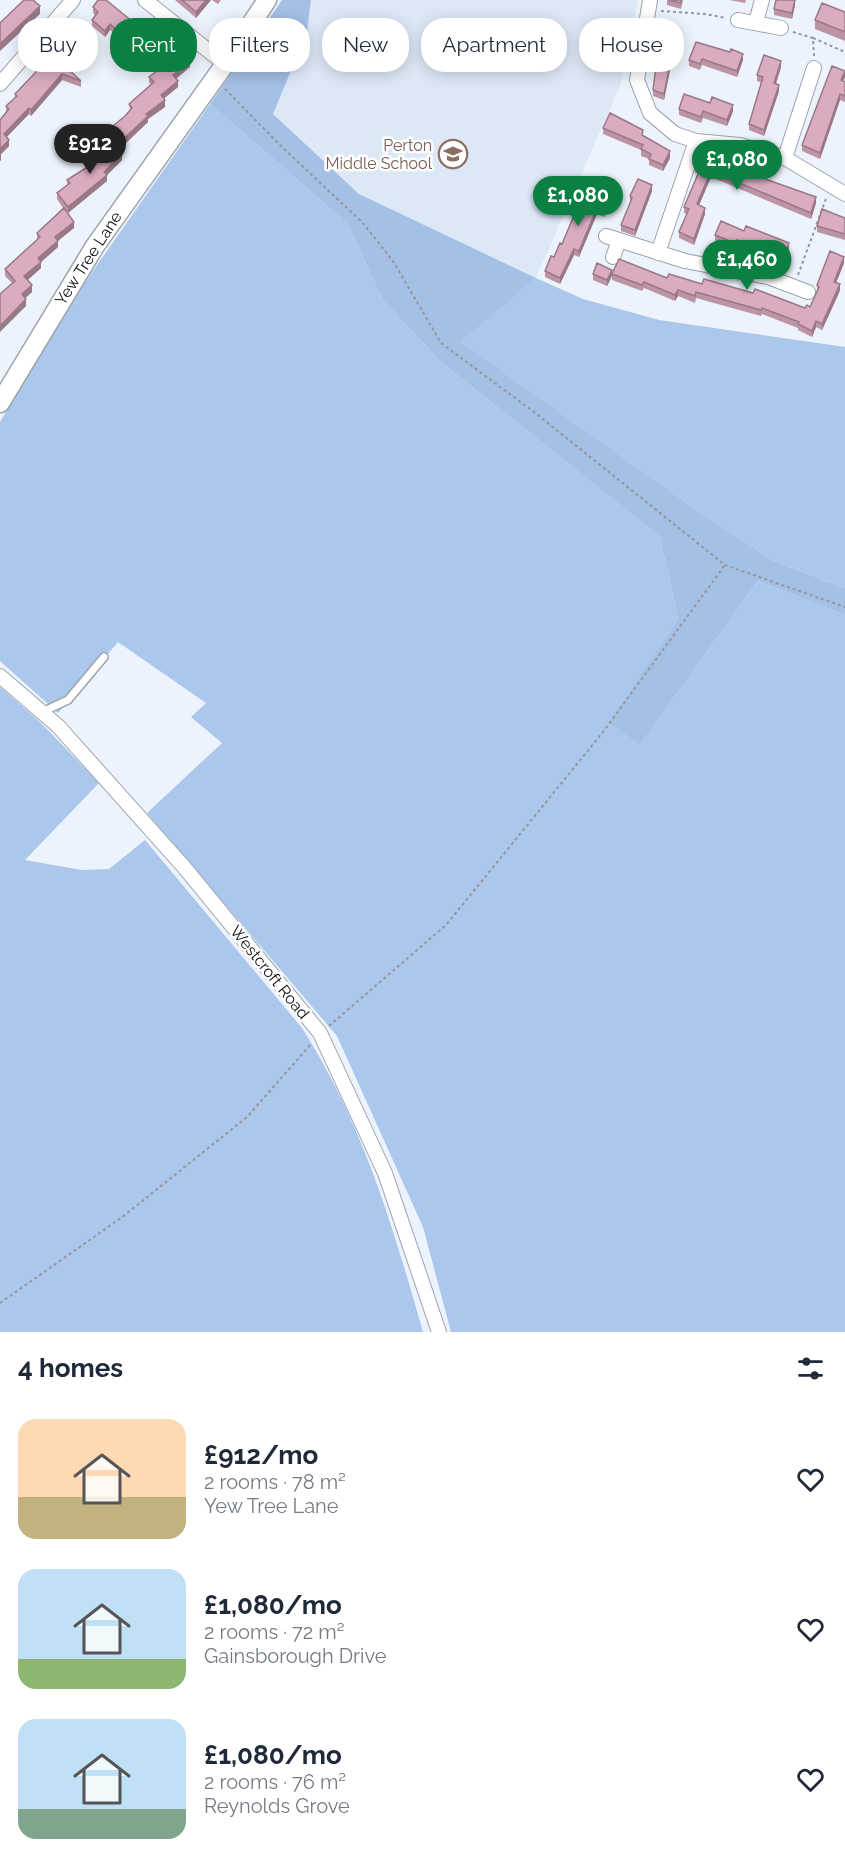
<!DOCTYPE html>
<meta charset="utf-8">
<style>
:root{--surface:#fff;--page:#f6f6f7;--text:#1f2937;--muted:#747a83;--accent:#0b8043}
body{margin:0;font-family:Raleway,sans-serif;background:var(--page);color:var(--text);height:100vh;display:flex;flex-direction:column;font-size:22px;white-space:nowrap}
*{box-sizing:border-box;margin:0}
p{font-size:20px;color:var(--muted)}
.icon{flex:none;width:33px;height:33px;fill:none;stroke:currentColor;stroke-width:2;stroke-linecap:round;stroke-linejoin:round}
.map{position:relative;height:1332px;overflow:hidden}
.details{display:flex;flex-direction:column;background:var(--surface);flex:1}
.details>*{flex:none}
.top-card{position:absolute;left:18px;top:18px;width:810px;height:54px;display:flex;gap:12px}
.price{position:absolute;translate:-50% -51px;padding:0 14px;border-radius:21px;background:var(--accent);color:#fff;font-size:20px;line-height:39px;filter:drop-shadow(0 2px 3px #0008)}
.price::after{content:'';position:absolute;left:50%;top:36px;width:18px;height:14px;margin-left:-9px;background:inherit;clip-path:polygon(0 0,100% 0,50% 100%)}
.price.active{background:#222;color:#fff}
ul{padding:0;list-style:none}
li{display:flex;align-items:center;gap:18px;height:150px;padding:0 18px}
li span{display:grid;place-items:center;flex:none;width:168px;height:120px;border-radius:18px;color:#555}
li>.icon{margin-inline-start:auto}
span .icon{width:72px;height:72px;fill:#fffc;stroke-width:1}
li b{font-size:26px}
h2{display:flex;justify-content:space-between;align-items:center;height:72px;padding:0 18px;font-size:26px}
.tag{padding:0 21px;border-radius:24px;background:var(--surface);box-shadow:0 3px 15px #0003;font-size:21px;line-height:54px}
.tag.active{background:var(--accent);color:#fff}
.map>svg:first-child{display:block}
</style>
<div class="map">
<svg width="845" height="1332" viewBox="0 0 845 1332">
<rect width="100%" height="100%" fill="#ecf3fc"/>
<path fill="#dde8f7" d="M 311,0 L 638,0 L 620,86 L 536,278 L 359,194 L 272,114 L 307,32 Z"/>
<path fill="#abc7ec" d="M 210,104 L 347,223 L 382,299 L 441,362 L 660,537 L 678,619 L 610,723 L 640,745 L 758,581 L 845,615 L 845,1332 L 451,1332 L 423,1227 L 337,1036 L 147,813 L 222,743 L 191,717 L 206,703 L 118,642 L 58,713 L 0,661 L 0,422 L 55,325 Z
M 536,278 L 583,299 L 659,320 L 845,347 L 845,588 L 774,561 L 701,513 L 459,342 Z
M 0,687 L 40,722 L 99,783 L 25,860 L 82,870 L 109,869 L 145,840 L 302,1028 C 363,1124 392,1224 423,1332 L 0,1332 Z"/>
<path fill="#a4c0e5" d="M 282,0 L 311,0 L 307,32 L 273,114 L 359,194 L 536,278 L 460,342 L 701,513 L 774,561 L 845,588 L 845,615 L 758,581 L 640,745 L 609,723 L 678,619 L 660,537 L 441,362 L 382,299 L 347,223 L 210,104 Z"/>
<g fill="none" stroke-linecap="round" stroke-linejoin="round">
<g stroke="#9da3ac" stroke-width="10">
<path id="service" d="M 42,712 L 68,700 L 104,657"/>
</g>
<g stroke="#9da3ac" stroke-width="16">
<path id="minor" d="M 145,0 L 225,64
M 650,0 L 637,80 L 650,113 L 675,134 L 696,141 L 740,145 L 785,158 L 845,194
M 738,20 L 781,28
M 756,22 L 762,0
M 0,84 L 73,0
M 785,158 L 814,68
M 606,236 L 685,261 L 768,277 L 808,292
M 658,253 L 696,141
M 613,257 L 619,241
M 0,676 L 58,726 L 184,867 L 320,1033 L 385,1173 L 439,1332"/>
</g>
<g stroke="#9da3ac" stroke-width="21">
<path id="tertiary" d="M 0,403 L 95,246 L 225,64 L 267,0"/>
</g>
<path stroke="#93979e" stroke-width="2" stroke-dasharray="3 3" stroke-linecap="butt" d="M 661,11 L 705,14 L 726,18
M 793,32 L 813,38 L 814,56
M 813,38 L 845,52
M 225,89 L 283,148 L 362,222 L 393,261 L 441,343 L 534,412 L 725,565 L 845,607
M 798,275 L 827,196
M 329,1026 L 446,925 L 603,732 L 725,565
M 0,1303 L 121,1218 L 247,1117 L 312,1043"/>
<use href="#service" stroke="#fff" stroke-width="7"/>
<use href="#minor" stroke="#fff" stroke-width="14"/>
<use href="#tertiary" stroke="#fff" stroke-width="18"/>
</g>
<path fill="#bc94a6" d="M 175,0 L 211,0 L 196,18 Z
M 212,0 L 221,0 L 218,4 Z
M 667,0 L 683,0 L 681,9 L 667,5 Z
M 729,0 L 746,0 L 745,3 Z
M 795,5 L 792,19 L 774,15 L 774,9 Z
M 93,7 L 144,37 L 134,47 L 122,36 L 120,39 L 110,30 L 105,37 L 92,26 L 92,20 L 95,15 L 93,13 Z
M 845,12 L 845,41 L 815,29 L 815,20 Z
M 675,45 L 664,100 L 653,96 L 653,90 Z
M 84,50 L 67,68 L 81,81 L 81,87 L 62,80 L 31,116 L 29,114 L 6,137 L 9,146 L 1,154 L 1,160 L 0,161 L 6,113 L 6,106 L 15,98 L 15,94 Z
M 159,52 L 190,67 L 176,79 L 178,87 L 163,99 L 165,107 L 148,119 L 148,122 L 119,150 L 122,160 L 107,175 L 107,181 L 68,213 L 74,228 L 58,241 L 58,247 L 41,262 L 41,268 L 28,280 L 32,292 L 25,298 L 26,306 L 12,283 L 5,276 L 5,269 L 37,240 L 37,233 L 63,208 L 57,199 L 57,193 L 67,185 L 67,180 L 97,161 L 96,154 L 111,142 L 107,137 L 107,131 L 125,116 L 130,111 L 129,104 L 151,84 L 149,83 L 149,77 L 164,65 L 159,58 Z
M 730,52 L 743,60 L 737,77 L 702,65 L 700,70 L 689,66 L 689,60 Z
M 781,67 L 776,84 L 779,91 L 764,136 L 749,130 L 749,124 L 762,83 L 757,81 L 757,75 Z
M 845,77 L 843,81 L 845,82 L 845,102 L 840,100 L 820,159 L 802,151 L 802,145 Z
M 710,103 L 733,111 L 727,126 L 703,118 L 701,123 L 679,115 L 679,109 Z
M 603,128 L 643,136 L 670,158 L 663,171 L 649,165 L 649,159 L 641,156 L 641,150 L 603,134 Z
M 717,164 L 816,203 L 811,219 L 711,177 L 699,205 L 705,214 L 694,245 L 679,238 L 679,232 L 687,214 L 684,213 L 684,207 L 698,174 L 695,172 L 695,166 Z
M 652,191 L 635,236 L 621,231 L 621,225 L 630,203 L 630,196 Z
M 577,199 L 611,199 L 604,217 L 597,214 L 579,257 L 574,255 L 560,284 L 545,277 L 545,271 L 562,244 L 578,206 L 577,205 Z
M 845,218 L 845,240 L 817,232 L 817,226 Z
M 715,235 L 789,249 L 783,265 L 737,246 L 735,249 L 715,241 Z
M 844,263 L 836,283 L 840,290 L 838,295 L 822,330 L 816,327 L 812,337 L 798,330 L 798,328 L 762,314 L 761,316 L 696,298 L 695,303 L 678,296 L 675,301 L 644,288 L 642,291 L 612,280 L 612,274 L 667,278 L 702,284 L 805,308 L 810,307 L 817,292 L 817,285 Z
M 593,274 L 612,276 L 607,286 L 593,280 Z"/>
<path fill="#997887" d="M 206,0 L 211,0 L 196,18 L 196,12 Z
M 795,0 L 795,5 L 792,19 L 792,13 Z
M 40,6 L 40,14 L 0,51 L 0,44 Z
M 110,24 L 110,30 L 105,37 L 105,31 Z
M 122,30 L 122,36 L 120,39 L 120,33 Z
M 144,31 L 144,37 L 134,47 L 134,41 Z
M 675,39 L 675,45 L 664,100 L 664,94 Z
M 84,44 L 84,50 L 65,72 L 65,66 Z
M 743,54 L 743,60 L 737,77 L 737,71 Z
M 190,61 L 190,67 L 173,81 L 173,75 Z
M 781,61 L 781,67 L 774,89 L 774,83 Z
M 845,71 L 845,77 L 841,87 L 841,80 Z
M 62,74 L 62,80 L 31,116 L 31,110 Z
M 178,81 L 178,87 L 161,101 L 161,95 Z
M 779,85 L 779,91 L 764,136 L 764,130 Z
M 840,94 L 840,100 L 820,159 L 820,153 Z
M 165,100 L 165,107 L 148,119 L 148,122 L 118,150 L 118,144 L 146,114 Z
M 733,105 L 733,111 L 727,126 L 727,120 Z
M 29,108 L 29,114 L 4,140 L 4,134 Z
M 9,140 L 9,146 L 1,154 L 1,160 L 0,161 L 0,149 Z
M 670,151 L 670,158 L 663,171 L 663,165 Z
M 122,154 L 122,160 L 107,175 L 107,181 L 68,213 L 68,207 Z
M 711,171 L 711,177 L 697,210 L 697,204 Z
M 652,185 L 652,191 L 635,236 L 635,230 Z
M 611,193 L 611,199 L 604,217 L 604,211 Z
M 816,197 L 816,203 L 811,219 L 811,213 Z
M 597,208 L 597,214 L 579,257 L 579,251 Z
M 705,208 L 705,214 L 694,245 L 694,239 Z
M 74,222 L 74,228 L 55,243 L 55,237 Z
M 58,241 L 58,247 L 41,262 L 41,268 L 24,283 L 24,276 L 38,258 Z
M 789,243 L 789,249 L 783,265 L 783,259 Z
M 574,249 L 574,255 L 560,284 L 560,278 Z
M 844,257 L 844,263 L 834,288 L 834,282 Z
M 612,270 L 612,276 L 607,286 L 607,280 Z
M 840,284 L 840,290 L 838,295 L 822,330 L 822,324 Z
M 32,285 L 32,292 L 22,301 L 22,294 Z
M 678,290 L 678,296 L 675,301 L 675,295 Z
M 26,299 L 26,306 L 0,332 L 0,326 Z
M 816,321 L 816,327 L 812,337 L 812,331 Z"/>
<path fill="#dbacc1" stroke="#997887" stroke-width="1.5" d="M 24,0 L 33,0 L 40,6 L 0,44 L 0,23 Z
M 98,0 L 106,0 L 144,31 L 134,41 L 122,30 L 120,33 L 110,24 L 105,31 L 92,20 L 98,12 L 93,7 Z
M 182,0 L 206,0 L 196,12 Z
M 669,0 L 681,0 L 681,3 Z
M 776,0 L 795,0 L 792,13 L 774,9 Z
M 822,3 L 845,12 L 845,32 L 815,20 Z
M 72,34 L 84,44 L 65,66 L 81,81 L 62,74 L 31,110 L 29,108 L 4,134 L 9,140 L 0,149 L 0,120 L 9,109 L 6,106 L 17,96 L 15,94 Z
M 660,35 L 675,39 L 664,94 L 653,90 Z
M 174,40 L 190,61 L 173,75 L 178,81 L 161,95 L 165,100 L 146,114 L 148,116 L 118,144 L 107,131 L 125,116 L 132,108 L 129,104 L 154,82 L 149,77 L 167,63 L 159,52 Z
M 696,42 L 730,52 L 731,49 L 743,54 L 737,71 L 702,59 L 700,64 L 689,60 Z
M 764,55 L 781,61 L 774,83 L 779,85 L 764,130 L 749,124 L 763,77 L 757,75 Z
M 832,66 L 845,71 L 841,80 L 845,82 L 845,96 L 840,94 L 820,153 L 802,145 Z
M 684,94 L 710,103 L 712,97 L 733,105 L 727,120 L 703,111 L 701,117 L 679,109 Z
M 610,113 L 643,130 L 642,135 L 670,151 L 663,165 L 649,159 L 651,154 L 641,149 L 643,145 L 603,128 Z
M 112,141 L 122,154 L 104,172 L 107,175 L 68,207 L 57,193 L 70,183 L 67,180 L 100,159 L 96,154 Z
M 700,156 L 717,164 L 720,158 L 768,180 L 816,197 L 811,213 L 711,171 L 697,204 L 705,208 L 694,239 L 679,232 L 689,209 L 684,207 L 698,174 L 699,168 L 695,166 Z
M 638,179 L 652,185 L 635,230 L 621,225 L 632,198 L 630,196 Z
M 584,182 L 611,193 L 604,211 L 597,208 L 579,251 L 574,249 L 560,278 L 545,271 L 551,256 L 554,257 L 560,243 L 562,244 L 580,201 L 577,199 Z
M 64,208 L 74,222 L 55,237 L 58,241 L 38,258 L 41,262 L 24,276 L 32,285 L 22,294 L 26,299 L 0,326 L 0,294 L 15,281 L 5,269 L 40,237 L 37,233 Z
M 822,209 L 845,218 L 845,234 L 817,226 Z
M 721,221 L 744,231 L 746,226 L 789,243 L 783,259 L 737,240 L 735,243 L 715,235 Z
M 830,251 L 844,257 L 834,282 L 840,284 L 822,324 L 816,321 L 812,331 L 798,324 L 799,322 L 762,308 L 761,310 L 696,292 L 695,296 L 678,290 L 675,295 L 644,282 L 642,285 L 612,274 L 619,259 L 667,278 L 669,274 L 702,284 L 704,279 L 753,293 L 755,289 L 805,308 L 807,305 L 810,307 L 819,287 L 817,285 Z
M 597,263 L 612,270 L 607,280 L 593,274 Z"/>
<defs>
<g id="school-ring" transform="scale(1.5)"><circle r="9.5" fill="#fff" stroke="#8d6e63" stroke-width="1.5"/><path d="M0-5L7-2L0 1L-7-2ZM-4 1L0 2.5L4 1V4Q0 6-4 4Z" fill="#8d6e63"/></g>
</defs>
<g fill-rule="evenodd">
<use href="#school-ring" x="453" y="154"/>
</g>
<g text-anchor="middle" stroke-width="5" stroke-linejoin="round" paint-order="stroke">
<g font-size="16" fill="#785e54" stroke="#fff" text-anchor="end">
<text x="432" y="151">Perton<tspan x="432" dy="18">Middle School</tspan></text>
</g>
<g font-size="16" fill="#0f1114" stroke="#fff">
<text transform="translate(88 258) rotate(-57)" y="6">Yew Tree Lane</text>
<text transform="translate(270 972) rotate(51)" y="6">Westcroft Road</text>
</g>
</g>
</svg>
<b class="price active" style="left:90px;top:175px">£912</b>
<b class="price" style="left:737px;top:191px">£1,080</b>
<b class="price" style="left:578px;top:227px">£1,080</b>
<b class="price" style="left:747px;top:291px">£1,460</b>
<div class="top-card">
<a class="tag">Buy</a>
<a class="tag active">Rent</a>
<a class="tag">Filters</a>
<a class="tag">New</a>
<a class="tag">Apartment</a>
<a class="tag">House</a>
</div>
</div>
<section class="details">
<h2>4 homes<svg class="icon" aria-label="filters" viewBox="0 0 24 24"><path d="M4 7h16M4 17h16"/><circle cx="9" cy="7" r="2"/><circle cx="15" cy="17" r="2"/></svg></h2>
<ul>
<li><span style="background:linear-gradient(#ffd9b3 65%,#c2b280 0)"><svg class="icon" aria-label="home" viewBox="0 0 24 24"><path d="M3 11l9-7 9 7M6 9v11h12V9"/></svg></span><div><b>£912/mo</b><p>2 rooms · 78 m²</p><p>Yew Tree Lane</p></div><svg class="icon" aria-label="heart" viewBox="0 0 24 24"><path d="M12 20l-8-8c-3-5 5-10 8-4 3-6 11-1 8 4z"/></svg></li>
<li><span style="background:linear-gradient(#bfe0f5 75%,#8fb573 0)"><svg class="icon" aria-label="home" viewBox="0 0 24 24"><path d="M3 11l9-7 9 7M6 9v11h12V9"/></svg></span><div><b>£1,080/mo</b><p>2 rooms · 72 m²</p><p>Gainsborough Drive</p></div><svg class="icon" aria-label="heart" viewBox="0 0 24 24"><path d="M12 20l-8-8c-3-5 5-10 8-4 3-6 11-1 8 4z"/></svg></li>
<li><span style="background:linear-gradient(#bfe0f5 75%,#7fa58c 0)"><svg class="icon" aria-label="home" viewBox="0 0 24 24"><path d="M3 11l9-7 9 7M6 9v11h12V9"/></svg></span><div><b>£1,080/mo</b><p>2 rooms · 76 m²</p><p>Reynolds Grove</p></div><svg class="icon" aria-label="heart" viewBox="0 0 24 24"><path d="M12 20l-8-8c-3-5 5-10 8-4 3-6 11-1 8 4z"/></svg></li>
</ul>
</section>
